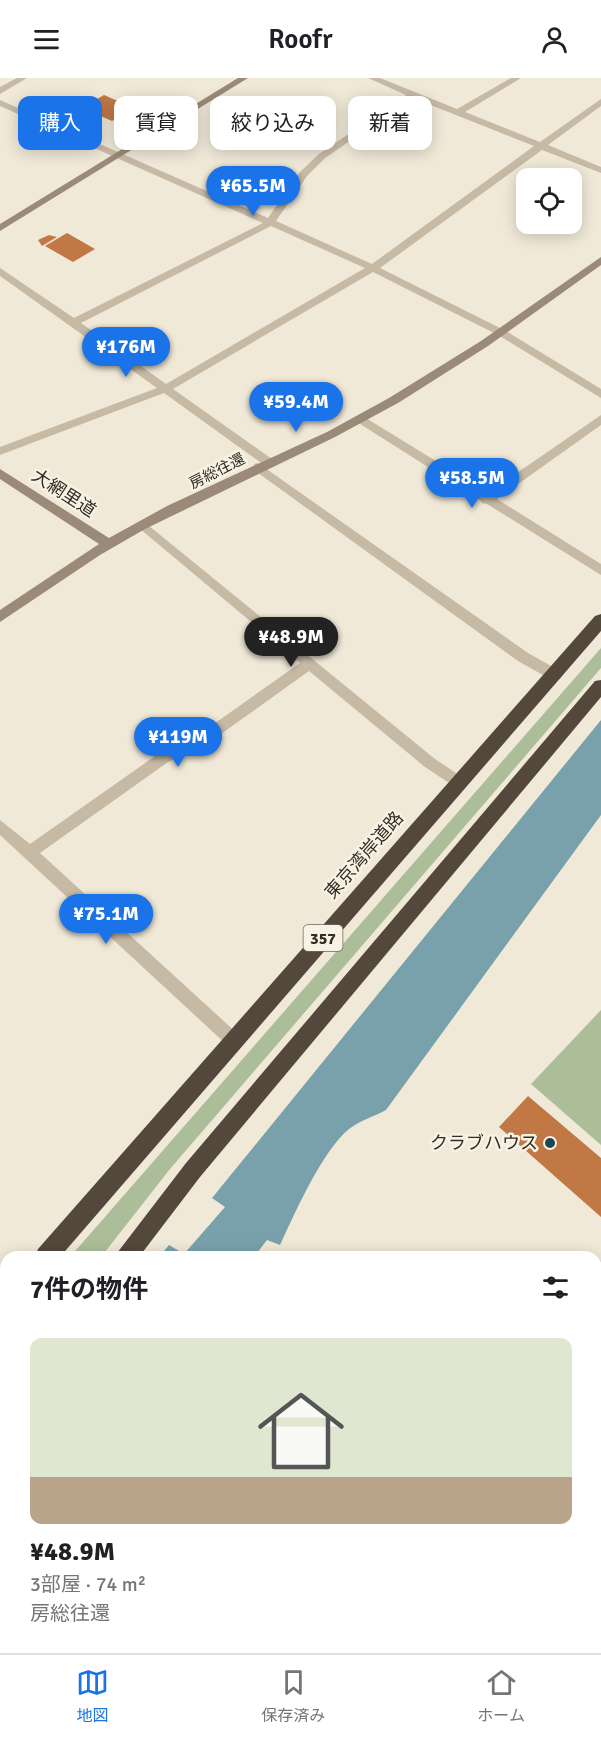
<!DOCTYPE html>
<html lang="ja">
<meta charset="utf-8">
<style>
:root{--surface:#fff;--page:#f2f2f2;--text:#202124;--muted:#757577;--line:#e0e0e0;--accent:#1a73e8}
body{margin:0;font-family:Signika,"Noto Sans JP",sans-serif;background:var(--page);color:var(--text);height:100vh;display:flex;flex-direction:column;font-size:22px;white-space:nowrap}
*{box-sizing:border-box;margin:0}
p{font-size:20px;color:var(--muted)}
.icon{flex:none;width:33px;height:33px;fill:none;stroke:currentColor;stroke-width:2;stroke-linecap:round;stroke-linejoin:round}
.map{position:relative;flex:1;overflow:hidden}
.drawer{position:absolute;left:0px;top:1173px;width:602px;height:402px;display:flex;flex-direction:column;background:var(--surface);border-radius:18px 18px 0 0;box-shadow:0 3px 15px #0003}
.drawer>*{flex:none}
.banner{position:absolute;left:18px;top:18px;width:566px;height:54px;display:flex;gap:12px}
.tools{position:absolute;left:516px;top:90px;display:grid;gap:12px}
.tools a{display:grid;place-items:center;width:66px;height:66px;border-radius:12px;background:var(--surface);box-shadow:0 3px 15px #0003;font-size:30px}
.price{position:absolute;translate:-50% -51px;padding:0 14px;border-radius:21px;background:var(--accent);color:#fff;font-size:20px;line-height:39px;filter:drop-shadow(0 2px 3px #0008)}
.price::after{content:'';position:absolute;left:50%;top:36px;width:18px;height:14px;margin-left:-9px;background:inherit;clip-path:polygon(0 0,100% 0,50% 100%)}
.price.on{background:#222;color:#fff}
ul{padding:0;list-style:none}
li{display:grid;align-content:center;gap:12px;height:318px;padding:0 30px}
li+li{border-top:2px solid var(--line)}
li span{display:grid;place-items:center;height:186px;border-radius:12px;color:#555}
li>.icon{margin-inline-start:auto}
span .icon{width:108px;height:108px;fill:#fffc;stroke-width:1}
li b{font-size:26px}
h2{display:flex;justify-content:space-between;align-items:center;height:72px;padding:0 30px;font-size:26px}
.tag{padding:0 21px;border-radius:12px;background:var(--surface);box-shadow:0 3px 15px #0003;font-size:21px;line-height:54px}
.tag.on{background:var(--accent);color:#fff}
header{display:flex;justify-content:space-between;align-items:center;height:78px;padding:0 30px;background:var(--surface);font-size:27px;font-weight:600}
.dock{display:flex;justify-content:space-around;align-items:center;height:84px;border-top:2px solid var(--line);background:var(--surface);font-size:16px;color:var(--muted)}
.dock a{display:grid;justify-items:center;gap:3px}
.dock .on{color:var(--accent)}
.map>svg:first-child{display:block}
</style>
<header><svg class="icon" aria-label="menu" viewBox="0 0 24 24"><path d="M4 6h16M4 12h16M4 18h16"/></svg>Roofr<svg class="icon" aria-label="person" viewBox="0 0 24 24"><circle cx="12" cy="8" r="4"/><path d="M4 21q1-7 8-7t8 7"/></svg></header>
<div class="map">
<svg width="601" height="1575" viewBox="0 0 601 1575">
<rect width="100%" height="100%" fill="#f0e9d8"/>
<path fill="#abbe99" d="M 601,570 L 601,590 L 170,1091 L 101,1179 L 70,1179 Z
M 601,932 L 601,1067 L 531,1006 Z"/>
<path fill="#79a1ab" d="M 601,642 L 601,737 L 386,1032 C 375,1038 359,1043 349,1051 C 322,1073 295,1135 280,1167 L 267,1162 L 254,1179 L 159,1179 L 169,1167 L 184,1176 L 225,1129 L 212,1120 Z
M 6,1360 L 6,1525 L 0,1533 L 0,1367 Z"/>
<path fill="#c17845" d="M 104,17 L 134,30 L 112,43 L 82,30 Z
M 67,155 L 95,171 L 73,184 L 45,168 Z
M 49,157 L 57,159 L 42,168 L 38,162 Z
M 528,1018 L 601,1080 L 601,1139 L 499,1049 Z"/>
<g fill="none" stroke-linecap="round" stroke-linejoin="round">
<path fill="#c7baa5" fill-rule="evenodd" d="M 17,0 L 27,0 L 0,16 L 0,9 Z
M 368,0 L 380,0 L 457,31 L 511,0 L 521,0 L 465,34 L 540,64 L 601,21 L 601,28 L 548,67 L 601,89 L 601,95 L 542,72 L 380,190 L 506,253 L 601,311 L 601,320 L 498,257 L 373,194 L 173,311 L 272,381 L 272,387 L 264,387 L 164,315 L 0,377 L 0,369 L 157,310 L 0,198 L 0,190 L 74,240 L 263,145 L 0,28 L 0,22 L 268,140 L 300,94 L 319,76 L 406,17 ZM 413,20 L 534,68 L 372,186 L 276,143 L 307,98 L 325,80 ZM 271,148 L 365,190 L 166,306 L 81,245 Z
M 361,337 L 488,415 L 601,337 L 601,347 L 497,421 L 601,486 L 601,497 L 487,426 L 482,425 L 480,422 L 357,344 L 357,338 Z
M 258,385 L 528,575 L 560,593 L 562,597 L 560,601 L 550,601 L 518,583 L 254,392 L 254,386 Z
M 143,443 L 435,681 L 465,701 L 467,705 L 465,709 L 455,709 L 425,689 L 309,593 L 221,656 L 168,684 L 40,775 L 239,957 L 241,962 L 239,967 L 233,970 L 227,967 L 0,757 L 0,742 L 30,766 L 158,676 L 211,648 L 300,585 L 139,450 L 137,447 Z"/>
<path fill="#9a8a77" fill-rule="evenodd" d="M 238,0 L 248,0 L 0,153 L 0,146 Z
M 601,179 L 601,187 L 488,268 L 398,325 L 335,359 L 145,451 L 100,477 L 0,544 L 0,532 L 99,466 L 0,401 L 0,391 L 109,460 L 167,428 L 327,354 L 389,320 L 481,263 Z"/>
<path fill="#54483d" fill-rule="evenodd" d="M 601,536 L 601,553 L 60,1179 L 35,1179 L 38,1171 L 595,538 Z
M 601,602 L 601,619 L 200,1099 L 139,1179 L 114,1179 L 186,1085 L 595,603 Z
M 6,1212 L 6,1239 L 0,1241 L 0,1214 Z
M 6,1318 L 6,1347 L 0,1350 L 0,1321 Z"/>
</g>
<circle fill="#1e4652" stroke="#f8f2e4" stroke-width="2" cx="550" cy="1065" r="6"/>
<g text-anchor="middle" stroke-width="5" stroke-linejoin="round" paint-order="stroke">
<g font-size="15" fill="#332c26" stroke="#f8f2e4">
<text transform="translate(217 393) rotate(-27)" y="5">房総往還</text>
</g>
<rect fill="#f8f2e4" stroke="#6e675f" stroke-width="1.5" x="303.5" y="847" width="39" height="26" rx="4.5"/>
<g font-size="16" font-weight="bold" fill="#332c26">
<text x="323" y="866">357</text>
</g>
<g font-size="18" fill="#332c26" stroke="#f8f2e4">
<text transform="translate(64 415) rotate(33)" y="6">大網里道</text>
<text transform="translate(364 777) rotate(-49)" y="6">東京湾岸道路</text>
</g>
<g font-size="18" fill="#332c26" stroke="#f8f2e4" text-anchor="end">
<text x="538" y="1071">クラブハウス</text>
</g>
</g>
</svg>
<div class="tools">
<a><svg class="icon" aria-label="locate" viewBox="0 0 24 24"><circle cx="12" cy="12" r="6"/><path d="M12 2v4M12 18v4M2 12h4M18 12h4"/></svg></a>
</div>
<b class="price" style="left:253px;top:139px">¥65.5M</b>
<b class="price" style="left:126px;top:300px">¥176M</b>
<b class="price" style="left:296px;top:355px">¥59.4M</b>
<b class="price" style="left:472px;top:431px">¥58.5M</b>
<b class="price on" style="left:291px;top:590px">¥48.9M</b>
<b class="price" style="left:178px;top:690px">¥119M</b>
<b class="price" style="left:106px;top:867px">¥75.1M</b>
<div class="banner">
<a class="tag on">購入</a>
<a class="tag">賃貸</a>
<a class="tag">絞り込み</a>
<a class="tag">新着</a>
</div>
<section class="drawer">
<h2>7件の物件<svg class="icon" aria-label="filters" viewBox="0 0 24 24"><path d="M4 7h16M4 17h16"/><circle cx="9" cy="7" r="2"/><circle cx="15" cy="17" r="2"/></svg></h2>
<ul>
<li><span style="background:linear-gradient(#dfe7d0 75%,#b9a48a 0)"><svg class="icon" aria-label="home" viewBox="0 0 24 24"><path d="M3 11l9-7 9 7M6 9v11h12V9"/></svg></span><div><b>¥48.9M</b><p>3部屋 · 74 m²</p><p>房総往還</p></div></li>
</ul>
</section>
</div>
<nav class="dock">
<a class="on"><svg class="icon" aria-label="map" viewBox="0 0 24 24"><path d="M3 6l6-2 6 2 6-2v14l-6 2-6-2-6 2zM9 4v14M15 6v14"/></svg>地図</a>
<a><svg class="icon" aria-label="saved" viewBox="0 0 24 24"><path d="M7 4h10v16l-5-4-5 4z"/></svg>保存済み</a>
<a><svg class="icon" aria-label="home" viewBox="0 0 24 24"><path d="M3 11l9-7 9 7M6 9v11h12V9"/></svg>ホーム</a>
</nav>
